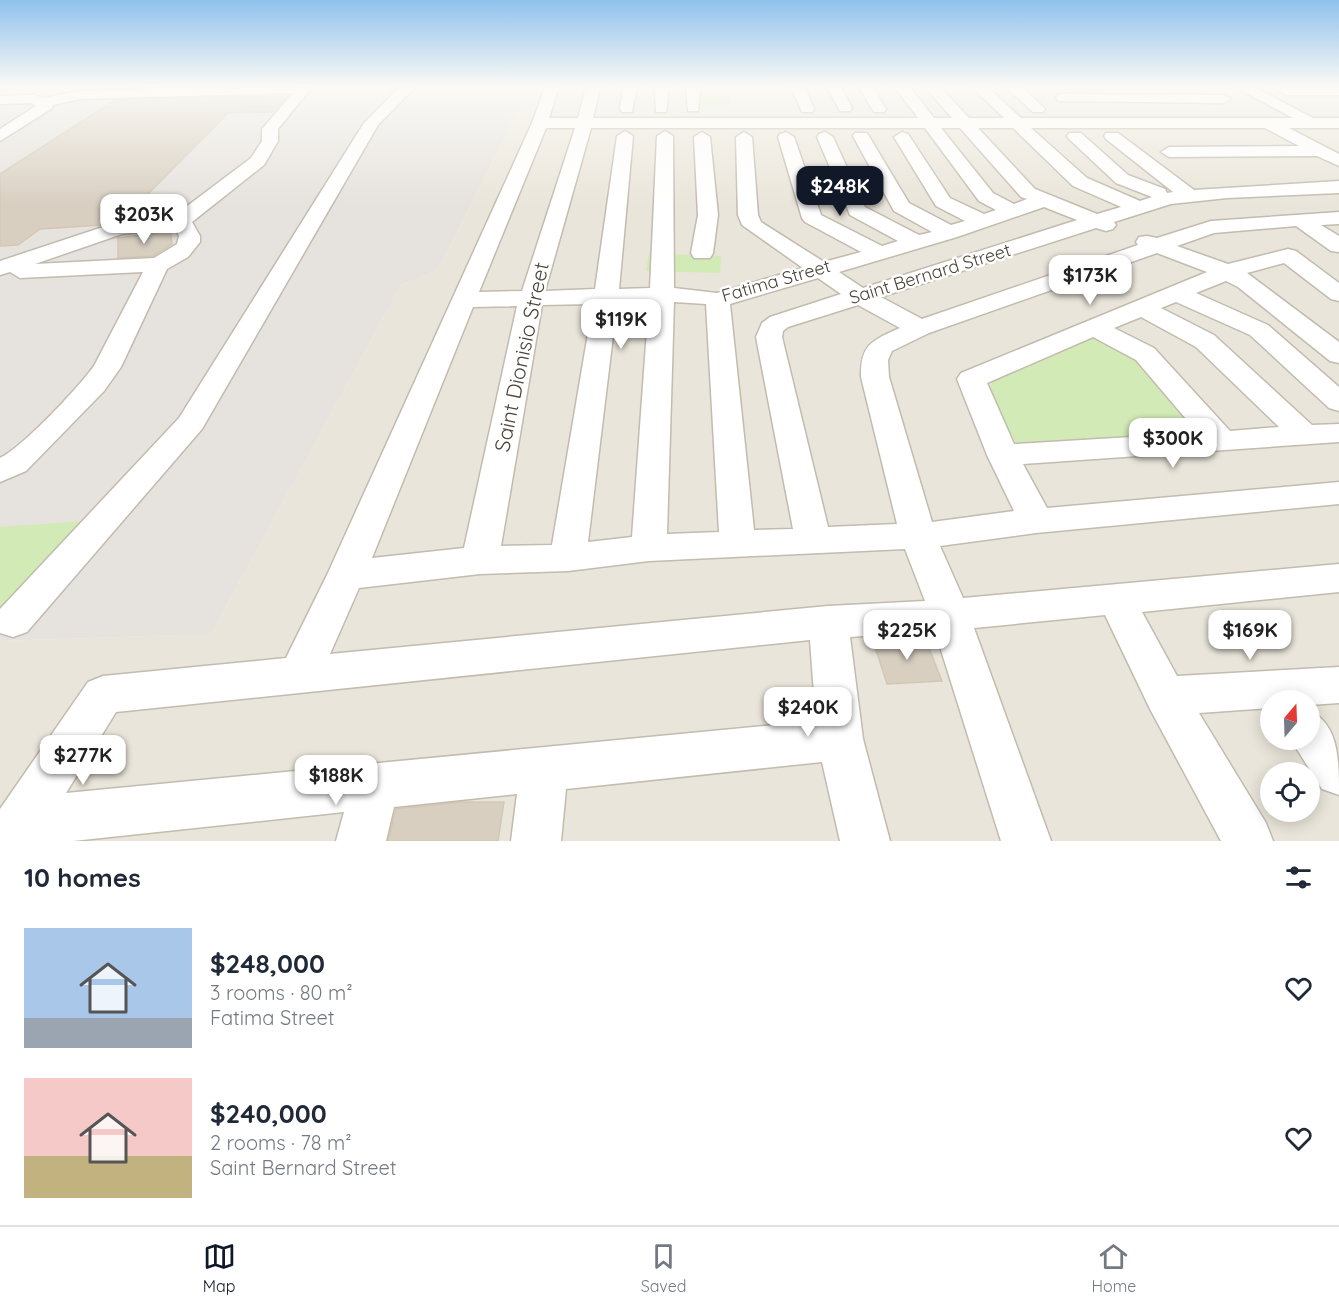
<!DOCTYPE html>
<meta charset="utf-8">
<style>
:root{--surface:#fff;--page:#f2f2f3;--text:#1f2937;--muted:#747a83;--line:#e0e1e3;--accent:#111827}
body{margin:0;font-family:Quicksand,sans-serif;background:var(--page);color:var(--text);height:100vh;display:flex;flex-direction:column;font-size:22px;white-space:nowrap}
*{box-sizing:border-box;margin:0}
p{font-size:20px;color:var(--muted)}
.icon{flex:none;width:33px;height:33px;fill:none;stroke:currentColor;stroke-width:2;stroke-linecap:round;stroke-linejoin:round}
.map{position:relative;height:841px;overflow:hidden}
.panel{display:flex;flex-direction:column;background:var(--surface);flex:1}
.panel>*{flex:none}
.needle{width:39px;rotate:19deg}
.buttons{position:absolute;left:1260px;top:690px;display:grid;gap:12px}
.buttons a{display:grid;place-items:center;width:60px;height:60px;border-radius:50%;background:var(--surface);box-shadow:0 3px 15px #0003;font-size:30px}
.price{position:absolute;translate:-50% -51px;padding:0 14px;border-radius:12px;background:#fff;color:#222;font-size:20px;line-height:39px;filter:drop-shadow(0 2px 3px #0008)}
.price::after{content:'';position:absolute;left:50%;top:36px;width:18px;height:14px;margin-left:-9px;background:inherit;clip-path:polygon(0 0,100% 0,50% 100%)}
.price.on{background:var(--accent);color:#fff}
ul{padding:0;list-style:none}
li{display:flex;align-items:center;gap:18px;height:150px;padding:0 24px}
li span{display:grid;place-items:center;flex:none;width:168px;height:120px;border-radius:0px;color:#555}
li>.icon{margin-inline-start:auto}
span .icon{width:72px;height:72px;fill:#fffc;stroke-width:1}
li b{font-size:26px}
h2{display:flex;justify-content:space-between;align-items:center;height:72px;padding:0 24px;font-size:26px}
.dock{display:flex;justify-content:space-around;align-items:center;height:84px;border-top:2px solid var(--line);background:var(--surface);font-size:16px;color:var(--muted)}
.dock a{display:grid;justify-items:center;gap:3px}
.dock .on{color:var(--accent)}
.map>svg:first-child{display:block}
</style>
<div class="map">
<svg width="1339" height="841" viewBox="0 0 1339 841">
<rect width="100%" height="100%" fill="#f6f3ec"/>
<path fill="#eae5da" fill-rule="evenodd" d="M 530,87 L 1339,87 L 1339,841 L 0,841 L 0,641 L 211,634 L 401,285 L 433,272 L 444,259 ZM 1270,700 L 1310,700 L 1310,740 L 1270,740 ZM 1270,772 L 1310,772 L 1310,812 L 1270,812 Z"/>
<path fill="#e6e2dd" d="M 0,87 L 530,87 L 444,259 L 433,272 L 401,285 L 211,634 L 0,641 Z"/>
<path fill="#d2eab5" d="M 701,90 L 729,91 L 731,105 L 701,105 Z
M 649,253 L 721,256 L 720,273 L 646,271 Z
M 1095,337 L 1145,367 L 1205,437 L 1018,446 L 987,392 L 993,381 Z
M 87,521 L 0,617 L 0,527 Z"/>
<path fill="#d8cfc1" stroke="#d3c7b4" stroke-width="1.5" d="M 288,95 L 273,112 L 228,113 L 122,220 L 101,225 L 40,229 L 18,245 L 0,246 L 0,174 L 115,100 Z
M 170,231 L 172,244 L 153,256 L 118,258 L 118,238 Z
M 925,638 L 942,681 L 887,684 L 873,641 Z
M 460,802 L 504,802 L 498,841 L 388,841 L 396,809 Z"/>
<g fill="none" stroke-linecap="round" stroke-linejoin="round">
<g stroke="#c2bbae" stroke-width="3">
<path id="minor" d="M 186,87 L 311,88 L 278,129 L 278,141 L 264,165 L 192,222 L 200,236 L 200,242 L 188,257 L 167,269 L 121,367 L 104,391 L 26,471 L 0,482 L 0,458 C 23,447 78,388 94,366 L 143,272 L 20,278 L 10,272 L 0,275 L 0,261 L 112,224 L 174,216 L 251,158 L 262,141 L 262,129 L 293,93 L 80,99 L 53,105 L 51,109 L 0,141 L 0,129 L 36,106 L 31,103 L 0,104 L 0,96 L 34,95 L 43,98 L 80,91 ZM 175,228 L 179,236 L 177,244 L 154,258 L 35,264 L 122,234 Z
M 400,87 L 415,87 L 378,125 L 202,429 L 27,632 L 13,637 L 0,633 L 0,609 L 179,418 L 364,123 Z
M 545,87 L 559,87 L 549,118 L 578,118 L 586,87 L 600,87 L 593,118 L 918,118 L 895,87 L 910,87 L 934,118 L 952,118 L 925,87 L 940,87 L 969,118 L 1004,118 L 972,87 L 988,87 L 1021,118 L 1293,118 L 1235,87 L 1254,87 L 1313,118 L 1339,118 L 1339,128 L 1289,128 L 1339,154 L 1339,166 L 1317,156 L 1169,157 L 1161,152 L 1169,147 L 1299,146 L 1265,128 L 1031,128 L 1087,178 L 1140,201 L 1152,197 L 1116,183 L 1069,139 L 1067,136 L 1069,133 L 1081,133 L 1128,175 L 1165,189 L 1167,193 L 1173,192 L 1106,139 L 1104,136 L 1106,133 L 1118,133 L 1194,190 L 1339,181 L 1339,193 L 1227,198 L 1171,204 L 1114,222 L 1116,225 L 1113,229 L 1106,231 L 1096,228 L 881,297 L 922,319 L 1138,245 L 1136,242 L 1139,237 L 1147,236 L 1157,238 L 1211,221 L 1339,212 L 1339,224 L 1321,225 L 1339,236 L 1339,252 L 1331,251 L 1296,226 L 1214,233 L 1177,246 L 1228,264 L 1288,249 L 1296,251 L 1339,283 L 1339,301 L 1331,299 L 1284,263 L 1247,273 L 1339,342 L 1339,363 L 1330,361 L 1238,287 L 1226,281 L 1196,293 L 1268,325 L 1339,387 L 1339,411 L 1329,408 L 1250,335 L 1176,302 L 1161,308 L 1214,335 L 1312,425 L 1339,424 L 1339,442 L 1023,464 L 1047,508 L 1339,482 L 1339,504 L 1036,533 L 940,546 L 963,598 L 1339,564 L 1339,592 L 1142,612 L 1177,676 L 1339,667 L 1339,703 L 1310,705 L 1310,700 L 1270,700 L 1270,708 L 1199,713 L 1266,823 L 1273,841 L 1221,841 L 1150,709 L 1105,615 L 974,628 L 1051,841 L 1001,841 L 935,631 L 850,637 L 863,739 L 890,841 L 840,841 L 822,762 L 566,789 L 561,841 L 511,841 L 517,794 L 394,807 L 386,841 L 336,841 L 344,812 L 73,841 L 0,841 L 0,809 L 88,682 L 103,676 L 286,658 L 327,575 L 532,123 ZM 546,128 L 575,128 L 522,291 L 479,292 ZM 591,128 L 925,128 L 979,201 L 996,210 L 984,214 L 950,198 L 908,134 L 902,132 L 894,137 L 936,206 L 965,221 L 951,225 L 909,203 L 867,133 L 855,133 L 853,136 L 894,211 L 932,232 L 919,235 L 865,207 L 833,137 L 825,132 L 819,134 L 817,137 L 850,215 L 898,241 L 882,246 L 821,215 L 794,137 L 786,132 L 780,134 L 778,137 L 802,218 L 805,222 L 861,252 L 824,262 L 761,222 L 758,215 L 752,137 L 744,132 L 736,137 L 738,215 L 742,225 L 803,268 L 717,293 L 674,288 L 673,136 L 665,131 L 657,136 L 650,288 L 619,289 L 633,136 L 625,131 L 617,136 L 595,289 L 545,291 ZM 941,128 L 960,128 L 1021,197 L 1027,199 L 1014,204 L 993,193 ZM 978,128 L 1013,128 L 1073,186 L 1121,207 L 1097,214 L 1035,189 ZM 1044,207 L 1077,220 L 863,288 L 839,272 L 957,237 ZM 1157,253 L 1207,272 L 961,373 L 957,379 L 987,455 L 1014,511 L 932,522 L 889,377 L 888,360 L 892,351 L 929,333 ZM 818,278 L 841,294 L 770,317 L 762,323 L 756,337 L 793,529 L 754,530 L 730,304 ZM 649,302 L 632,537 L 588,542 L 617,303 ZM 674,302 L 706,304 L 719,532 L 667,534 ZM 593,304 L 552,545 L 501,546 L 542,305 ZM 858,305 L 900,328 C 873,340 860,344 861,377 L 897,524 L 828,527 L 782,337 L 783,331 L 788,327 ZM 517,306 L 464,548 L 372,558 L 473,307 ZM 1141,317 L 1196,347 L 1279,427 L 1230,431 L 1154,348 L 1114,328 ZM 1093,337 L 1136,360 L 1198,433 L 1014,444 L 987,383 ZM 905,549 L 925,601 L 828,606 L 330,654 L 359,588 L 480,574 L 568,571 L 649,561 ZM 810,640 L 816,721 L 66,793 L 116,712 Z
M 623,87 L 637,87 L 632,112 L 622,112 L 620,109 Z
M 655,87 L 669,87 L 666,112 L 656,112 Z
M 686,87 L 700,87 L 698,111 L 688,111 Z
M 791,87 L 805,87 L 814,109 L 812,112 L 802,112 Z
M 827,87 L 841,87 L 852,108 L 850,111 L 840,111 Z
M 859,87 L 873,87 L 886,109 L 884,112 L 874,112 Z
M 1006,87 L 1022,87 L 1045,109 L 1043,112 L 1033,112 Z
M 1339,87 L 1339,95 L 1286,95 L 1279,91 L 1283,87 Z
M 1063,94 L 1224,95 L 1231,99 L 1224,103 L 1058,101 L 1056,98 L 1058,95 Z
M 702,132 L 710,137 L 718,215 L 713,253 L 710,258 L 694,258 L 691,253 L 698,215 L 694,137 Z
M 1310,711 C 1339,725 1339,760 1339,795 L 1322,789 L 1291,740 L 1310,740 Z"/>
</g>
<use href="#minor" fill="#fff" fill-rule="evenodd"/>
</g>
<linearGradient id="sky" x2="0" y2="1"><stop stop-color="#8fc1ec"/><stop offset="0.42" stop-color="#fbfaf6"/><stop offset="1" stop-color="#fbfaf6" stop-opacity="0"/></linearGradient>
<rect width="1339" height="205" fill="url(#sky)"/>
<g text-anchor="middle" stroke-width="5" stroke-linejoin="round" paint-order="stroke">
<g font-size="18" fill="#4b4439" stroke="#fff">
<text transform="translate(930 274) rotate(-17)" y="6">Saint Bernard Street</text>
<text transform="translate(776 281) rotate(-16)" y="6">Fatima Street</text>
</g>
<g font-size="21" fill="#4b4439" stroke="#fff">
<text transform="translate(522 357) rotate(-78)" y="7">Saint Dionisio Street</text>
</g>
</g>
</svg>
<div class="buttons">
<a><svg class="needle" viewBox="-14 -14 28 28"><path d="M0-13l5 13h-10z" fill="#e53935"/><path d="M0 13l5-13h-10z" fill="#747a83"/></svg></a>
<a><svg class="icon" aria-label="locate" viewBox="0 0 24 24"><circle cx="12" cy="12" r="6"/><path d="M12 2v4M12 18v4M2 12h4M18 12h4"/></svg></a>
</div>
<b class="price on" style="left:840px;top:217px">$248K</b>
<b class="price" style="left:144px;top:245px">$203K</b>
<b class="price" style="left:1090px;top:306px">$173K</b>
<b class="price" style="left:621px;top:350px">$119K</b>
<b class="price" style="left:1173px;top:469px">$300K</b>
<b class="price" style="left:907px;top:661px">$225K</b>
<b class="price" style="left:1250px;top:661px">$169K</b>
<b class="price" style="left:808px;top:738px">$240K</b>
<b class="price" style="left:83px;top:786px">$277K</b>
<b class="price" style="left:336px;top:806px">$188K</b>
</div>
<section class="panel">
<h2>10 homes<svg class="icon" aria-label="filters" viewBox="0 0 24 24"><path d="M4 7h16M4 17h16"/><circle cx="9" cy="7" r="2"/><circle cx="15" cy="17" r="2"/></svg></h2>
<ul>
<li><span style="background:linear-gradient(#a9c7e8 75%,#9aa5b1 0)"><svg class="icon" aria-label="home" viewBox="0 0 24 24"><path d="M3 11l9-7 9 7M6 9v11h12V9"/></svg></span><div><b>$248,000</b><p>3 rooms · 80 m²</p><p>Fatima Street</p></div><svg class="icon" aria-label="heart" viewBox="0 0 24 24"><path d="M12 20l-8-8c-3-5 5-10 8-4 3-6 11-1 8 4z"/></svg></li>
<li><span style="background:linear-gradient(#f6c9c9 65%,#c2b280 0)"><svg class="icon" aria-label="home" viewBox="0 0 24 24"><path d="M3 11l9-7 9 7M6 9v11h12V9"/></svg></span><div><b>$240,000</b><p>2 rooms · 78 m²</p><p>Saint Bernard Street</p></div><svg class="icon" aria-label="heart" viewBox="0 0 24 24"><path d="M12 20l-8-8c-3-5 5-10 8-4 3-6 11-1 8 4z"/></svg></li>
</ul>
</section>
<nav class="dock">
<a class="on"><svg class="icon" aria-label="map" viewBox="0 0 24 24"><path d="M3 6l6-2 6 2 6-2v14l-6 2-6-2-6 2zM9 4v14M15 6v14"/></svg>Map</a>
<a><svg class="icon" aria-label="saved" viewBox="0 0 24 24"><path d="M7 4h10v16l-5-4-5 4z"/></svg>Saved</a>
<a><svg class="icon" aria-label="home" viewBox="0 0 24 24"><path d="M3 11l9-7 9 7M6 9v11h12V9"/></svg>Home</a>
</nav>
